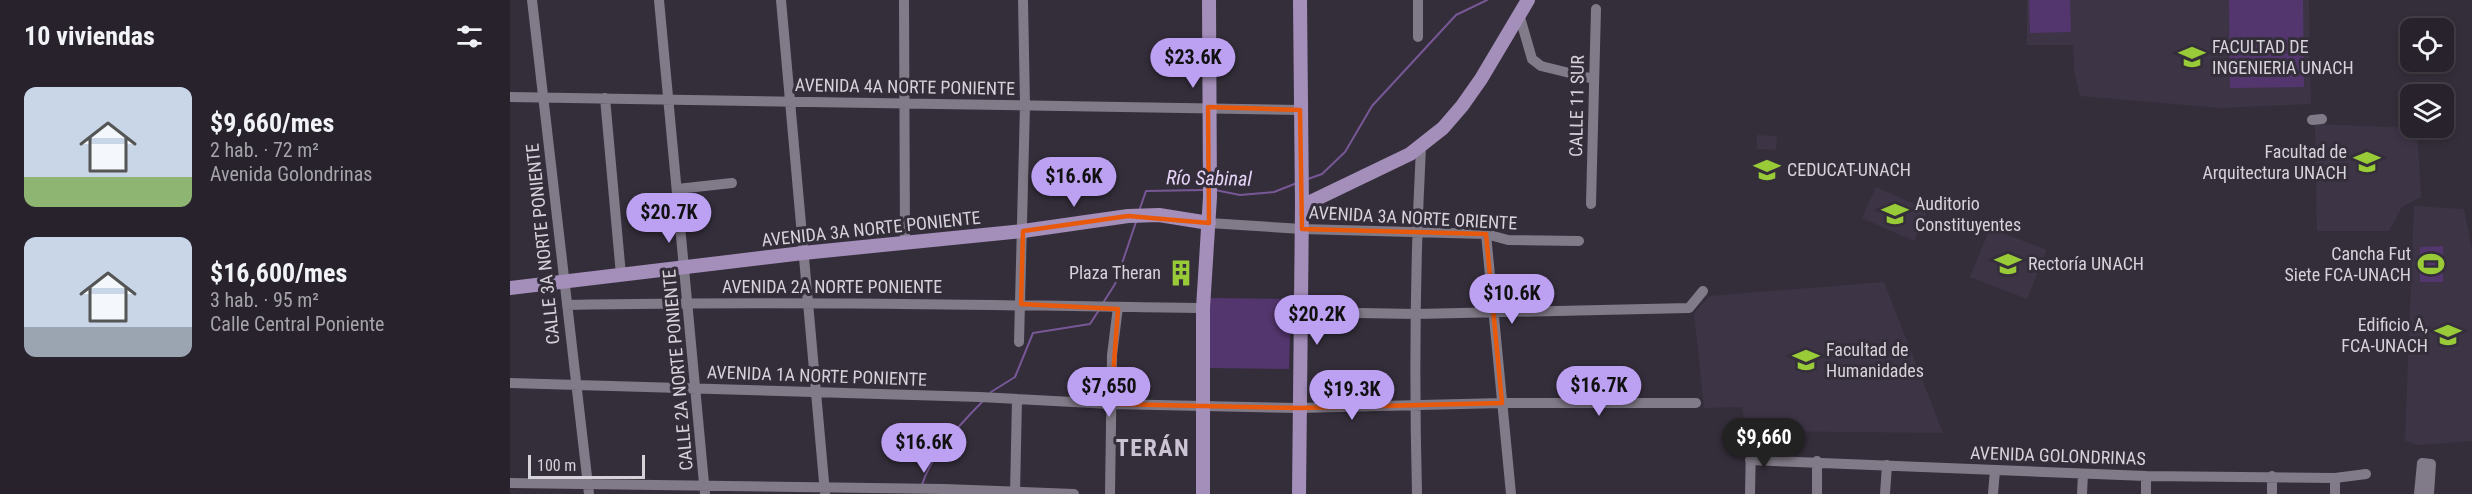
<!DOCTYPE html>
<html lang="es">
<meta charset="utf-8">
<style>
:root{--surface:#27222c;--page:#2f2a34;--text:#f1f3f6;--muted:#a4a4a9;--line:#433f48;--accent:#bca0f2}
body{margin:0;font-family:"Roboto Condensed",sans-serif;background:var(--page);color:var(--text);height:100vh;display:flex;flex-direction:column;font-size:22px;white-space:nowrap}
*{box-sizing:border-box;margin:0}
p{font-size:20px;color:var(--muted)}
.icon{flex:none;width:33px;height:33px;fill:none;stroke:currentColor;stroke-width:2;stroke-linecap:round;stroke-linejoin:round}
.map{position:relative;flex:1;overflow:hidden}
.details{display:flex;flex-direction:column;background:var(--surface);width:510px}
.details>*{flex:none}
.controls{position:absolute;left:1890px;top:18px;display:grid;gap:12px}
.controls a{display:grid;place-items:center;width:54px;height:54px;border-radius:12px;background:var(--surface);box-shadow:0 3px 9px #0003,0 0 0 2px var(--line);font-size:30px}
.scale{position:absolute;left:18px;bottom:15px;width:117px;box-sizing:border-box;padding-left:6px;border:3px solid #d6d2da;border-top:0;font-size:16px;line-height:21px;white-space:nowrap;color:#d6d2da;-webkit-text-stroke:4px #342e3a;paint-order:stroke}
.price{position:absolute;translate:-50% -51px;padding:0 14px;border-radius:21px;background:var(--accent);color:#111;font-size:20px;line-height:39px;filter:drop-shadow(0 2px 3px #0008)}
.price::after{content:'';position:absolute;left:50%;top:36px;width:18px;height:14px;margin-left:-9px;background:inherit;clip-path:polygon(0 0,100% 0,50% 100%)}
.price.on{background:#222;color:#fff}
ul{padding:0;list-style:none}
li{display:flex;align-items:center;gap:18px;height:150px;padding:0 24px}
li span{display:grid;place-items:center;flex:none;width:168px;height:120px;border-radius:12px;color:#555}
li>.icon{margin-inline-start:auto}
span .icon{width:72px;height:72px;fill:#fffc;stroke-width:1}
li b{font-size:26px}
h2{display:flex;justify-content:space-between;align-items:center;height:72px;padding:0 24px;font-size:26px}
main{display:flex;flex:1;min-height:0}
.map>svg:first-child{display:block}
</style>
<main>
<section class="details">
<h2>10 viviendas<svg class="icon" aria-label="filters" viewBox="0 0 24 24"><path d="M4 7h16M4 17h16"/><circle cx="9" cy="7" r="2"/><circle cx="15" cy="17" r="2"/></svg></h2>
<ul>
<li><span style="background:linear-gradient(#c9d6e8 75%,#8fb573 0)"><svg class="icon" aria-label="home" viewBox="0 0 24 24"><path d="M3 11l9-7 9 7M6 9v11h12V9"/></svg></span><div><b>$9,660/mes</b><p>2 hab. · 72 m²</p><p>Avenida Golondrinas</p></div></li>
<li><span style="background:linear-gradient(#c9d6e8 75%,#9aa5b1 0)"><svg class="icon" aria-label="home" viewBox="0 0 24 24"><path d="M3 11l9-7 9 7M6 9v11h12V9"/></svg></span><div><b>$16,600/mes</b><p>3 hab. · 95 m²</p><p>Calle Central Poniente</p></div></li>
</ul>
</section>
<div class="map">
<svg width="1962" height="494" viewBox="0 0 1962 494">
<rect width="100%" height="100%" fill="#342e3a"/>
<path fill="#3d3446" d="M 1517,0 L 1799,0 L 1801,104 L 1711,108 L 1570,96 L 1564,70 L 1563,45 L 1517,45 Z
M 1805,124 L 1907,128 L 1911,197 L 1892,207 L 1879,231 L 1807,231 Z
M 1247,135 L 1267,136 L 1266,150 L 1247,149 Z
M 1366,187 L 1418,210 L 1404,241 L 1352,218 Z
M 1904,206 L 1954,209 L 1962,250 L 1962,441 L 1909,445 L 1895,441 Z
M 1480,228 L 1537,250 L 1517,299 L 1460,277 Z
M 1374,282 L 1433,433 L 1236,431 L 1232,407 L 1194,408 L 1184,313 L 1200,296 Z"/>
<path fill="#54366e" d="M 1519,0 L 1560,0 L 1561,32 L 1520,33 Z
M 1719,0 L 1793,0 L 1794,87 L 1720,88 Z
M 1933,246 L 1933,282 L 1910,282 L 1910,247 Z
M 700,298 L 781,299 L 779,369 L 697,368 Z"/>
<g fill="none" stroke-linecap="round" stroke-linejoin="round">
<path stroke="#785796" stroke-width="2" d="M 798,179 L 812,174 L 835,152 L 862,106 L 946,15 L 977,0
M 705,190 L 730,195 L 764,192 L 787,183
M 629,211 L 636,191 L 693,190
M 593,303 L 605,284 L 626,222
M 481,392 L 505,377 L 523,333 L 580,324 L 589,310
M 412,485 C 420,457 452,422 473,401"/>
<path stroke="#817a88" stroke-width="10" d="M 22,0 L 79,494
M 149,0 L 195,494
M 271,0 L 315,493
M 394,0 L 395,242
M 1009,14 L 1022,59 L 1031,66 L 1084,79
M 908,37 L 908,0
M 0,97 L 790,110
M 95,98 L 111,275
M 1802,120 L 1812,119
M 167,189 L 222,183
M 1081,204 L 1086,9
M 699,223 L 792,229 L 976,234 L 998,240 L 1069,241
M 976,234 L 1001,494
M 57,305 C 269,301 481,305 693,308
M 792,312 L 906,314 L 1179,308 L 1193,291
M 509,342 L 515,105 L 513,0
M 0,383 L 470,397 L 601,404 L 789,408 L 992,403 L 1186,403
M 1240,460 L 1636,476 L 1825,478 L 1856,474
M 1636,476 L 1636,494
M 1762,476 L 1762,494
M 1825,478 L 1825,494
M 0,483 L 434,489 L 564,494
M 505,494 L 507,399
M 600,494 L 602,355 L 608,307
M 907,494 C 904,378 905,262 911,147
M 1240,494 L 1241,443
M 1307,494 L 1307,461
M 1375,494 L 1377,465
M 1483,494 L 1485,470
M 1572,494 L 1573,474
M 1909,494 L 1912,463 L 1921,464 L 1919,494"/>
<path stroke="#a48eba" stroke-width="14" d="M 796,204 L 900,154 L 933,128 L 952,106 L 971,79 L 1018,0
M 0,288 L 293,253 L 513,231 L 618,216 L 649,215 L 699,223
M 693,494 L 693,308 L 700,197 L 699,0
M 789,494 L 792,206 L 790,0"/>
</g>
<path fill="none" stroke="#e8590c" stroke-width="4.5" stroke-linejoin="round" d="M 698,107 L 790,110 L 792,229 L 976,234 L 992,403 L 789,408 L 601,404 L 608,309 L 511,304 L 513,231 L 618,216 L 699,223 Z"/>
<defs>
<g id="university-bare" transform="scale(2.07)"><path d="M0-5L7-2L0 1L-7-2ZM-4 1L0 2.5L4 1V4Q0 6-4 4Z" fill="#98cb37" stroke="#342e3a" stroke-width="2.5" paint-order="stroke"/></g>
<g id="stadium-bare" transform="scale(2.07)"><path d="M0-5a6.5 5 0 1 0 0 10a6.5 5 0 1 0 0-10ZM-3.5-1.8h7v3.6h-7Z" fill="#98cb37" stroke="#342e3a" stroke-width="2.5" paint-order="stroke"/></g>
<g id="building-bare" transform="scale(2.07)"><path d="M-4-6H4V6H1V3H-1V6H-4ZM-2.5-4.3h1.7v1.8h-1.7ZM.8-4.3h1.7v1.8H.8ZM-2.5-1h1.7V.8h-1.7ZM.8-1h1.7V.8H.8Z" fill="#98cb37" stroke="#342e3a" stroke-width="2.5" paint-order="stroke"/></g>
<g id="school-bare" transform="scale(2.07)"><path d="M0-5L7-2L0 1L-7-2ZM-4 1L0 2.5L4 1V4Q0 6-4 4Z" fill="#98cb37" stroke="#342e3a" stroke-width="2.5" paint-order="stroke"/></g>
</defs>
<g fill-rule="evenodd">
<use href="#university-bare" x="1682" y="57"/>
<use href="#university-bare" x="1857" y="162"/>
<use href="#university-bare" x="1257" y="170"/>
<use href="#university-bare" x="1385" y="214"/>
<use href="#university-bare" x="1498" y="264"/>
<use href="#stadium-bare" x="1921" y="264"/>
<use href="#building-bare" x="671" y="273"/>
<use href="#university-bare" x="1938" y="335"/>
<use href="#school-bare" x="1296" y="360"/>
</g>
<g text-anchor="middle" stroke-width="6" stroke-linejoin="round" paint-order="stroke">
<g font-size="18" fill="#d6d2da" stroke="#342e3a" text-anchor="start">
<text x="1702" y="53">FACULTAD DE<tspan x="1702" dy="21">INGENIERIA UNACH</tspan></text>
<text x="1837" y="158" text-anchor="end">Facultad de<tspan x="1837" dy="21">Arquitectura UNACH</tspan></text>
<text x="1277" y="176">CEDUCAT-UNACH</text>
<text x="1405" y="210">Auditorio<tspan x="1405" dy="21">Constituyentes</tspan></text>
<text x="1901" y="260" text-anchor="end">Cancha Fut<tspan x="1901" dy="21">Siete FCA-UNACH</tspan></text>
<text x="1518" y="270">Rectoría UNACH</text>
<text x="651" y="279" text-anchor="end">Plaza Theran</text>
<text x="1918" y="331" text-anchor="end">Edificio A,<tspan x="1918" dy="21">FCA-UNACH</tspan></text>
<text x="1316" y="356">Facultad de<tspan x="1316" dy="21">Humanidades</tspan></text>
</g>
<g font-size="18" fill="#d6d2da" stroke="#342e3a">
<text transform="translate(395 87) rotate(1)" y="6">AVENIDA 4A NORTE PONIENTE</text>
<text transform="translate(1067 106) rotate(-89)" y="6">CALLE 11 SUR</text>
<text transform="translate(903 218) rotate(3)" y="6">AVENIDA 3A NORTE ORIENTE</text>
<text transform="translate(361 229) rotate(-6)" y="6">AVENIDA 3A NORTE PONIENTE</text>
<text transform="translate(33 244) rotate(-96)" y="6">CALLE 3A NORTE PONIENTE</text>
<text x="322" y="293">AVENIDA 2A NORTE PONIENTE</text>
<text transform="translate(168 370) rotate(-95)" y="6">CALLE 2A NORTE PONIENTE</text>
<text transform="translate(307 376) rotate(2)" y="6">AVENIDA 1A NORTE PONIENTE</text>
<text transform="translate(1548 456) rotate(2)" y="6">AVENIDA GOLONDRINAS</text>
</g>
<g font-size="20" font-style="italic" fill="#e5d4f8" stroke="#342e3a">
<text transform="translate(699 178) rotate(1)" y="7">Río Sabinal</text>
</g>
<g font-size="24" font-weight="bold" letter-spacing="1.5" fill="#ccc4d4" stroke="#342e3a">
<text x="643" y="456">TERÁN</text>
</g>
</g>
</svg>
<div class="controls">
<a><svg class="icon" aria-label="locate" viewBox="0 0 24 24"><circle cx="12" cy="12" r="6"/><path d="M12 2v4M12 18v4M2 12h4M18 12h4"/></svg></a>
<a><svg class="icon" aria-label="layers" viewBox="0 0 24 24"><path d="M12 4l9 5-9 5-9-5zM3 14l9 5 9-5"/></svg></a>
</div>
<div class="scale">100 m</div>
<b class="price" style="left:683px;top:89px">$23.6K</b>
<b class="price" style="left:564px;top:208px">$16.6K</b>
<b class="price" style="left:159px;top:244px">$20.7K</b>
<b class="price" style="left:1002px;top:325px">$10.6K</b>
<b class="price" style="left:807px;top:346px">$20.2K</b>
<b class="price" style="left:1089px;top:417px">$16.7K</b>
<b class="price" style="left:599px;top:418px">$7,650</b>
<b class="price" style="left:842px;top:421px">$19.3K</b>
<b class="price on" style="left:1254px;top:469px">$9,660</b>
<b class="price" style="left:414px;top:474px">$16.6K</b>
</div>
</main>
